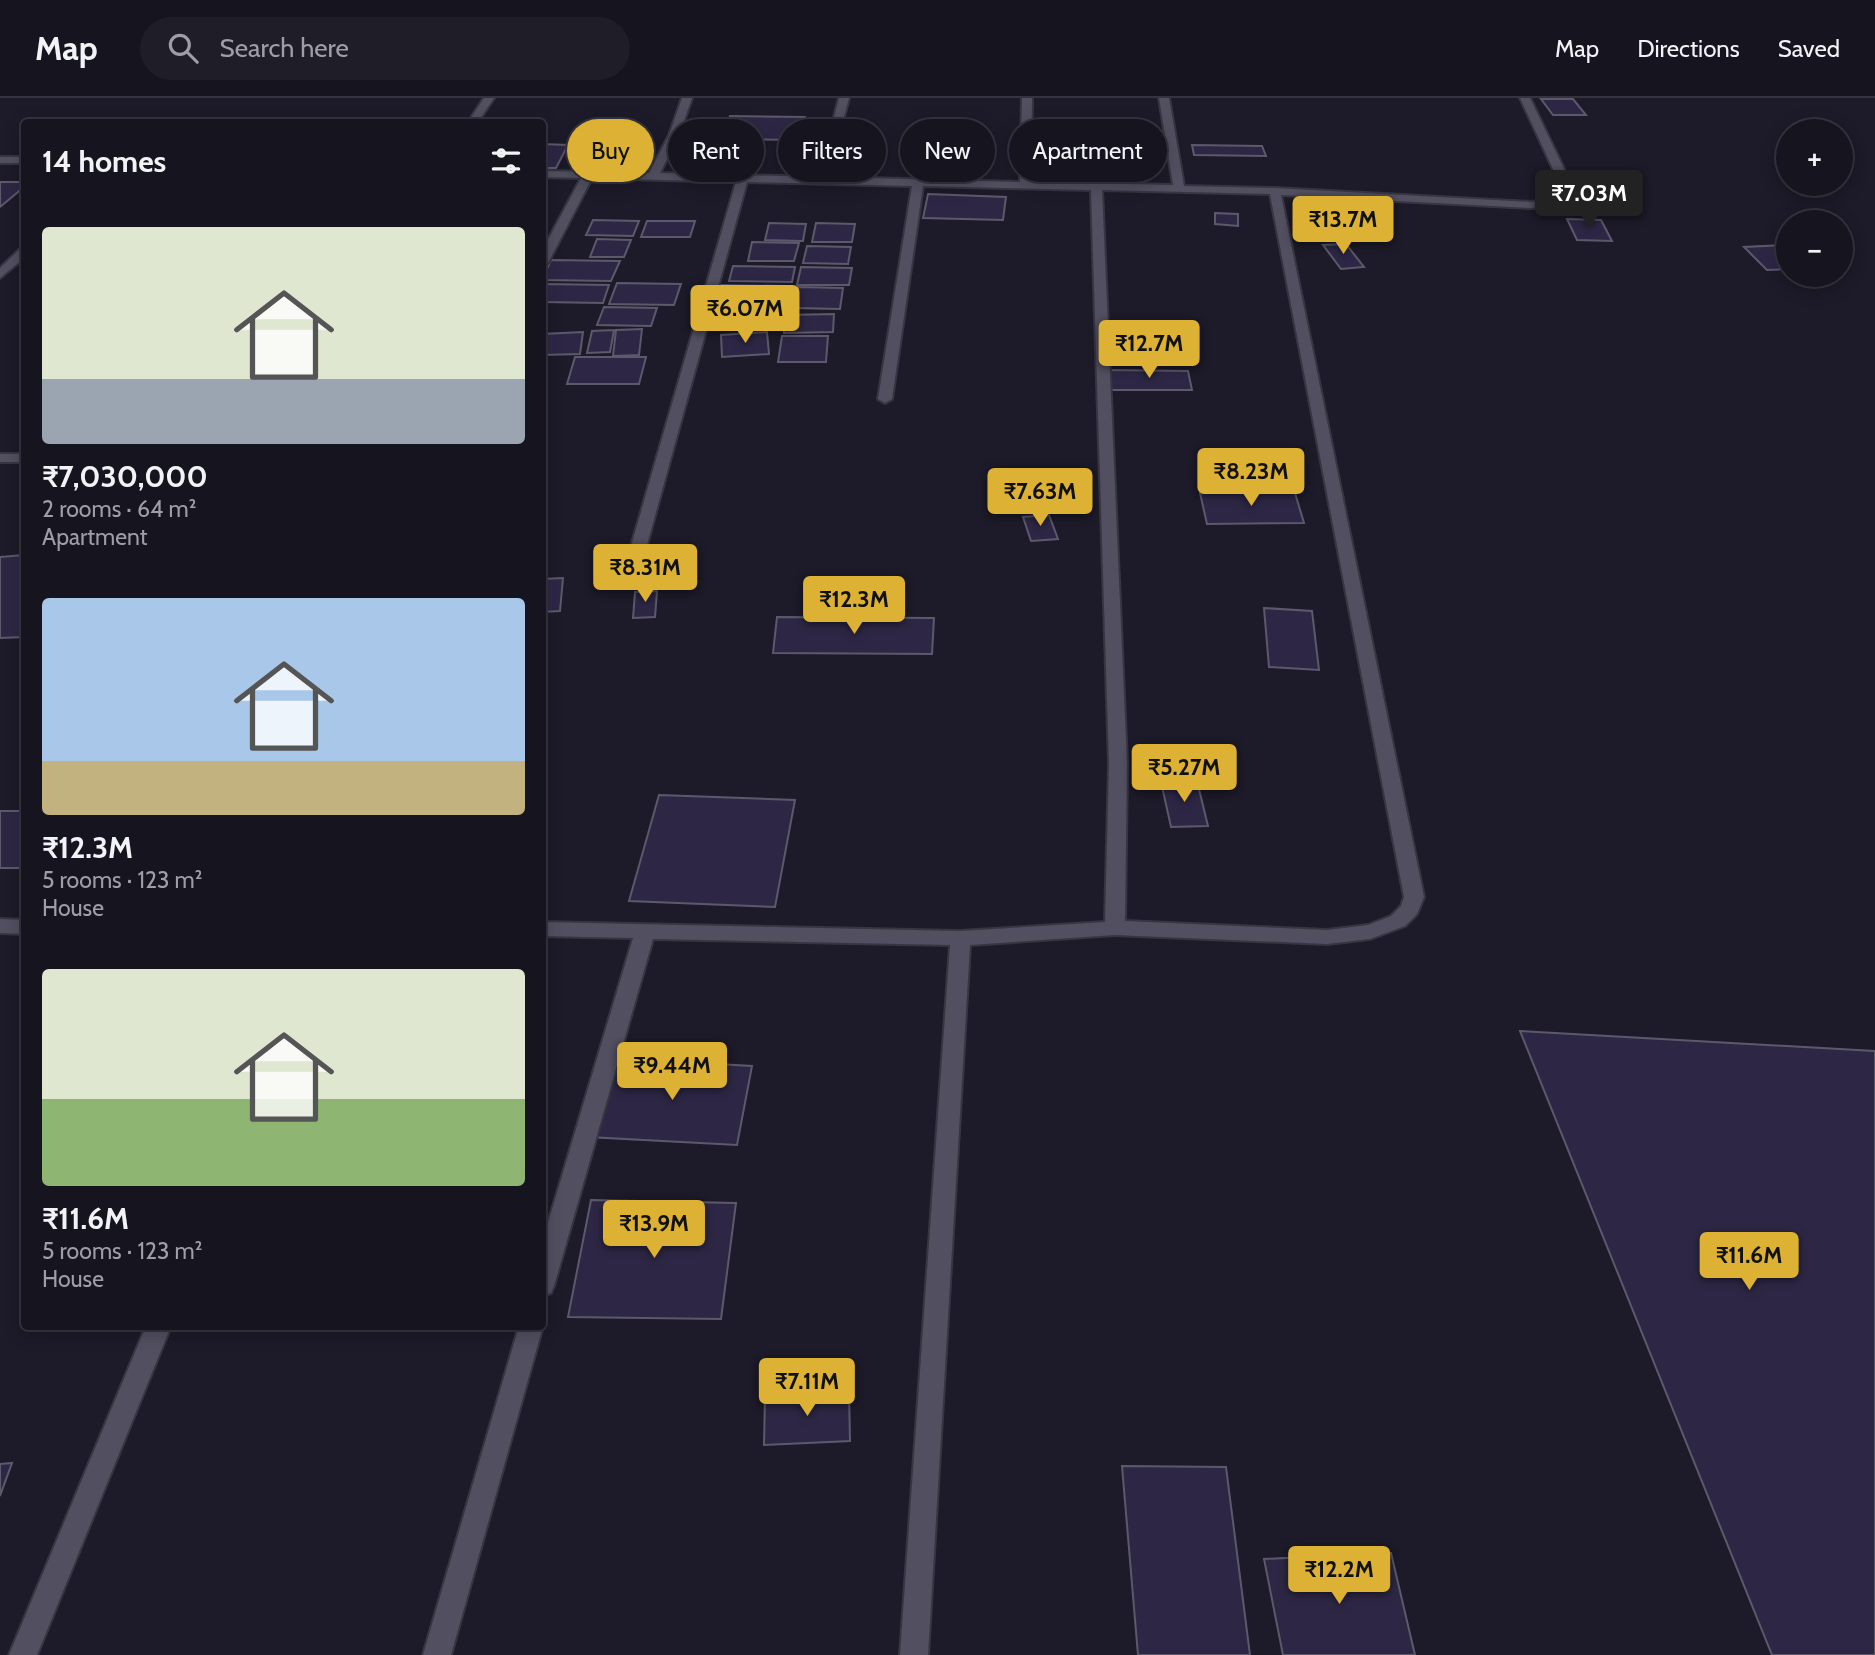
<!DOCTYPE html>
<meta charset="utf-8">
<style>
:root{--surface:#16141f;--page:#1f1d28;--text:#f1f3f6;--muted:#9e9ea4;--line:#35333d;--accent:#ddb133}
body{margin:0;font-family:Cabin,sans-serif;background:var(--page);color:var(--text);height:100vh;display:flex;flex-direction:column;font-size:26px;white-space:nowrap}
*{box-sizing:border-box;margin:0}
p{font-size:23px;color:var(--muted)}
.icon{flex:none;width:38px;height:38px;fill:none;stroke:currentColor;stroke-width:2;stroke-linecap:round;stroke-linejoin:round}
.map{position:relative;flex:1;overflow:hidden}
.details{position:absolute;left:21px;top:21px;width:525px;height:1211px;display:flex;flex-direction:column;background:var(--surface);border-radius:7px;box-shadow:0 4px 18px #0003,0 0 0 2px var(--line)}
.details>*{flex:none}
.guide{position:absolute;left:567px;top:21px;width:665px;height:63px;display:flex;gap:14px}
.tools{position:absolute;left:1776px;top:21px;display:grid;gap:14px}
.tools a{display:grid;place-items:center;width:77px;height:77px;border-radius:50%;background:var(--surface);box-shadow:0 4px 18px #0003,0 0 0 2px var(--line);font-size:35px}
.price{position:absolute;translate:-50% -60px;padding:0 16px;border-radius:7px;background:var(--accent);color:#111;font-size:23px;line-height:46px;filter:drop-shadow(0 2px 4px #0008)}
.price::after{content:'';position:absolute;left:50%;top:42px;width:21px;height:16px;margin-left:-10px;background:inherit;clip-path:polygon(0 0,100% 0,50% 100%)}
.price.active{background:#222;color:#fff}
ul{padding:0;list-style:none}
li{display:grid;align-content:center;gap:14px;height:371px;padding:0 21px}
li span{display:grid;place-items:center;height:217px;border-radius:7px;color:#555}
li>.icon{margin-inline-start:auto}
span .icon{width:126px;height:126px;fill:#fffc;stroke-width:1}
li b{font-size:30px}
h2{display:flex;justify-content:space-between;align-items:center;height:84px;padding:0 21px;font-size:30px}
.pill{padding:0 24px;border-radius:32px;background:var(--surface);box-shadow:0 4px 18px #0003,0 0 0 2px var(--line);font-size:24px;line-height:63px}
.pill.active{background:var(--accent);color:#111}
header{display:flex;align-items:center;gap:42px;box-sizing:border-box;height:98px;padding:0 35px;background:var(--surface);border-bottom:2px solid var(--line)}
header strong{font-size:33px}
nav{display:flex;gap:38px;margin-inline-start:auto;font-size:24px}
.search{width:490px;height:63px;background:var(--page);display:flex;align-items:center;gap:18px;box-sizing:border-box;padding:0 24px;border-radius:38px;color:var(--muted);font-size:26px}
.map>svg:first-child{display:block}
</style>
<header>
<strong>Map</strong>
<div class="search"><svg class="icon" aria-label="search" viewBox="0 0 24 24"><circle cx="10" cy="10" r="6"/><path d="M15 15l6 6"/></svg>Search here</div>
<nav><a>Map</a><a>Directions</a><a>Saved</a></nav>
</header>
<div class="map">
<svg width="1875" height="1557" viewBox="0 0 1875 1557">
<rect width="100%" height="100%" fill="#1d1a29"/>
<path fill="#2d2745" stroke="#5c596b" stroke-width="2" d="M 1541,1 L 1573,1 L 1586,17 L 1553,17 Z
M 730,18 L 805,19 L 799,42 L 722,41 Z
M 542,46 L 568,47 L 556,70 L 542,70 Z
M 1192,47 L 1262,48 L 1266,58 L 1194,57 Z
M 1074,57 L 1140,59 L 1139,74 L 1072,71 Z
M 0,84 L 24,84 L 24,89 L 0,109 Z
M 928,96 L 1006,99 L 1003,122 L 923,120 Z
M 1215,115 L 1238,116 L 1238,128 L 1215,126 Z
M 1567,121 L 1601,122 L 1612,143 L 1577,142 Z
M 593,122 L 639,123 L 633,138 L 586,137 Z
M 647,123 L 695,123 L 690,139 L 641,139 Z
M 769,125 L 806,126 L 803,143 L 765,142 Z
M 816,125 L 855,126 L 852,144 L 812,144 Z
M 597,141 L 631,142 L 624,159 L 590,159 Z
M 752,144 L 799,145 L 794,163 L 748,163 Z
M 1346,146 L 1364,169 L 1341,171 L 1323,147 Z
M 1788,147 L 1788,171 L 1767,172 L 1744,149 Z
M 807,148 L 851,149 L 848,166 L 803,165 Z
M 551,162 L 620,163 L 611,183 L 542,182 Z
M 733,168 L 795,169 L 792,184 L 729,183 Z
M 801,169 L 852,170 L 849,187 L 797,187 Z
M 617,185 L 681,186 L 674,207 L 609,206 Z
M 545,186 L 609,187 L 603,205 L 542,204 Z
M 721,187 L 787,188 L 782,210 L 715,209 Z
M 798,189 L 843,190 L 840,211 L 794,210 Z
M 604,209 L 657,210 L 651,228 L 597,227 Z
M 834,216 L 833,234 L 784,235 L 785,217 Z
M 642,231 L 639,257 L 613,258 L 616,232 Z
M 614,232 L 610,254 L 587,255 L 592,233 Z
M 583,234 L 580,256 L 542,257 L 542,236 Z
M 767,234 L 769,256 L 722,259 L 721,237 Z
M 782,238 L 828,238 L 826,264 L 778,264 Z
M 575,259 L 646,259 L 639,286 L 567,286 Z
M 1108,272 L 1188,273 L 1192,292 L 1111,292 Z
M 1200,395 L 1295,395 L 1304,425 L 1207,426 Z
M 1049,417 L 1058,441 L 1031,443 L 1023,419 Z
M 24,457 L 24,539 L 0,540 L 0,459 Z
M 563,480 L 560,513 L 542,514 L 542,481 Z
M 657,493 L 655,519 L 633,520 L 635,494 Z
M 1264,510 L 1312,513 L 1319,572 L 1269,569 Z
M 777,519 L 934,520 L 932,556 L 773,555 Z
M 1197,683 L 1208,728 L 1171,729 L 1161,684 Z
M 659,697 L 795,702 L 775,809 L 629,803 Z
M 0,713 L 24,713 L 24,760 L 19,770 L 0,770 Z
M 1520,933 L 1875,953 L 1875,1557 L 1772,1557 Z
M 610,960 L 752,968 L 737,1047 L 588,1039 Z
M 591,1102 L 736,1105 L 721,1221 L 568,1219 Z
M 849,1292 L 850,1343 L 764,1347 L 765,1296 Z
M 12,1365 L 0,1398 L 0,1366 Z
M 1122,1368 L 1226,1369 L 1250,1557 L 1138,1557 Z
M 1391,1455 L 1415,1557 L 1283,1557 L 1264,1461 Z"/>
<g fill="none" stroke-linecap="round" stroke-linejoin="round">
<g stroke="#373540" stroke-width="4">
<path id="minor" d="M 484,0 L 494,0 L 478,24 L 468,24 Z
M 682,0 L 692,0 L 679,37 L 660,75 L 818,79 L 839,0 L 849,0 L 828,79 L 1020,84 L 1022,0 L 1032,0 L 1031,84 L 1173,87 L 1159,0 L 1169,0 L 1184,88 L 1275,90 L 1531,104 L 1562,100 L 1565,97 L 1520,0 L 1530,0 L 1577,98 L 1569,105 L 1531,110 L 1281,97 L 1424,799 L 1417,816 L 1405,828 L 1370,841 L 1327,846 L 1115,837 L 970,847 L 928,1557 L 900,1557 L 950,847 L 653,841 L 554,1188 L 551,1195 L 542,1198 L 542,1145 L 633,840 L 542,838 L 542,824 L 960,833 L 1105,824 L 1109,666 L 1091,92 L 923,88 L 892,301 L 885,305 L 878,301 L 912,88 L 747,84 L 637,483 L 629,488 L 621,483 L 736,84 L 592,80 L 548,165 L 542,168 L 542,153 L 581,80 L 542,79 L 542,73 L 649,75 L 669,37 ZM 1102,92 L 1270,96 L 1404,799 L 1401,808 L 1391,818 L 1368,827 L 1327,832 L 1125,823 L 1127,666 Z
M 0,59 L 24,59 L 24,65 L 0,65 Z
M 20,151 L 24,151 L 24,160 L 0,180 L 0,170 Z
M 0,356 L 24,356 L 24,364 L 0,364 Z
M 0,821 L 24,822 L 24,836 L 0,835 Z
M 542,1226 L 543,1228 L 451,1557 L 423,1557 L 519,1228 L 542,1228 Z
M 146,1228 L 171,1228 L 37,1557 L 9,1557 Z"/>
</g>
<use href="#minor" fill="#514f60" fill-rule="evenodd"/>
</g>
</svg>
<div class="tools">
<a>+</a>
<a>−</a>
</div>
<b class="price active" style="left:1589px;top:132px">₹7.03M</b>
<b class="price" style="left:1343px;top:158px">₹13.7M</b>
<b class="price" style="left:745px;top:247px">₹6.07M</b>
<b class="price" style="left:1149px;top:282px">₹12.7M</b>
<b class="price" style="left:1251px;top:410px">₹8.23M</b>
<b class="price" style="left:1040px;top:430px">₹7.63M</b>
<b class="price" style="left:645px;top:506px">₹8.31M</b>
<b class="price" style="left:854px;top:538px">₹12.3M</b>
<b class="price" style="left:1184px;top:706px">₹5.27M</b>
<b class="price" style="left:672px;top:1004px">₹9.44M</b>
<b class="price" style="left:654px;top:1162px">₹13.9M</b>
<b class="price" style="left:1749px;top:1194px">₹11.6M</b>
<b class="price" style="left:807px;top:1320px">₹7.11M</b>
<b class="price" style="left:1339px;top:1508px">₹12.2M</b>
<div class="guide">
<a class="pill active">Buy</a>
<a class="pill">Rent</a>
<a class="pill">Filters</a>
<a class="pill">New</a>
<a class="pill">Apartment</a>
</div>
<section class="details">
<h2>14 homes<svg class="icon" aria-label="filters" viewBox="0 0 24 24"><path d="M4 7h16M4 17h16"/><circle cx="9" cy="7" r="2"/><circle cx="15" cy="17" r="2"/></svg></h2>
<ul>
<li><span style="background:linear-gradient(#dfe7d0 70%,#9aa5b1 0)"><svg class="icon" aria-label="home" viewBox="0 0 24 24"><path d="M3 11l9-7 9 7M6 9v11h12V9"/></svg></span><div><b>₹7,030,000</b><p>2 rooms · 64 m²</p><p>Apartment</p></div></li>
<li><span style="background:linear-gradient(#a9c7e8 75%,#c2b280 0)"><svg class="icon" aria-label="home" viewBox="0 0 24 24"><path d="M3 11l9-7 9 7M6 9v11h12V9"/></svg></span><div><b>₹12.3M</b><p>5 rooms · 123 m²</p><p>House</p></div></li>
<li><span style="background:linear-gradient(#dfe7d0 60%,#8fb573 0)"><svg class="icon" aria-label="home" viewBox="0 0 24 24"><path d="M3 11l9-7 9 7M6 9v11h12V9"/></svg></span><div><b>₹11.6M</b><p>5 rooms · 123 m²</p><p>House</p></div></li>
</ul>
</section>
</div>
